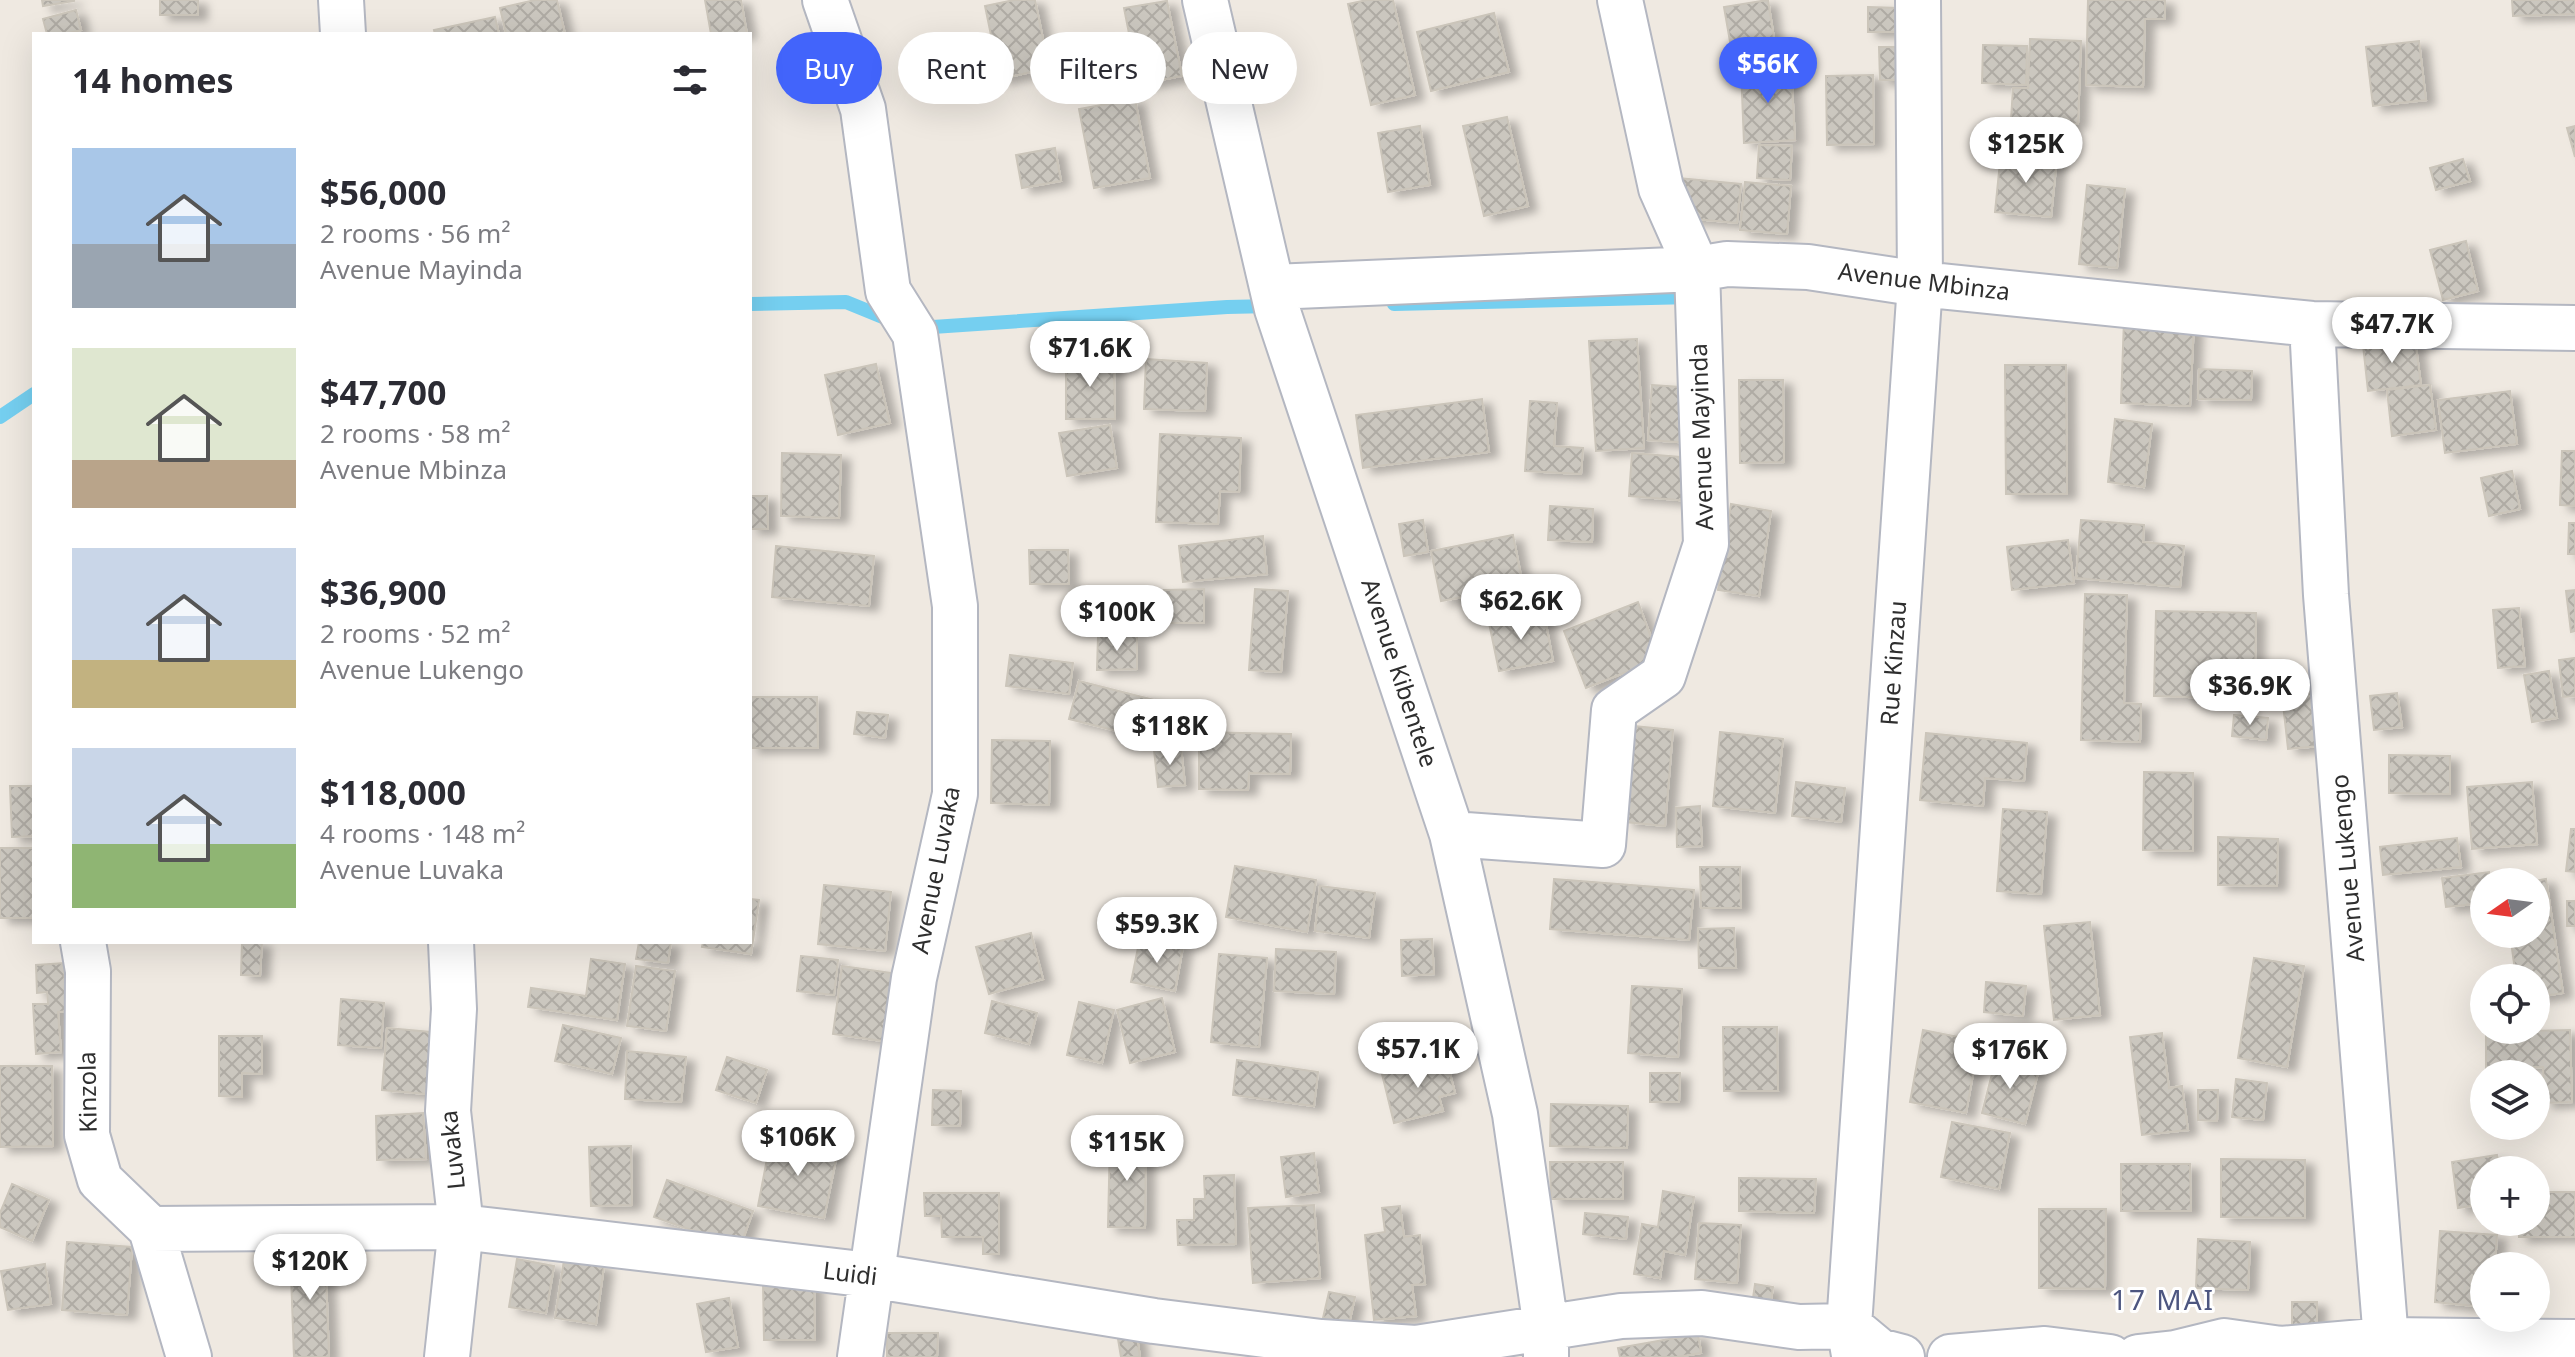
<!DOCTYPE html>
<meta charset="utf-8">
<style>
:root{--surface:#fff;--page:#f2f2f3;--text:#2b2b33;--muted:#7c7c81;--accent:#4264fb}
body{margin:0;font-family:"Noto Sans",sans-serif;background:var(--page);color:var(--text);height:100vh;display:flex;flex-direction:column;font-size:30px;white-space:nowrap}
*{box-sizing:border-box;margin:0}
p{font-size:26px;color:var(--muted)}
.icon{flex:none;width:44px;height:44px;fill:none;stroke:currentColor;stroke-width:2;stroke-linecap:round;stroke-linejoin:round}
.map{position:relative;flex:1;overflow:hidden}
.sheet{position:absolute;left:32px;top:32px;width:720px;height:912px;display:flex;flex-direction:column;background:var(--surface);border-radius:0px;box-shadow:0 8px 32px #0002}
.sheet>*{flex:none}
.hud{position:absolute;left:776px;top:32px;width:760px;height:72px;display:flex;gap:16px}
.needle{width:52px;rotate:256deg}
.tools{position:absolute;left:2470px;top:868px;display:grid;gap:16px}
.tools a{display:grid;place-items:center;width:80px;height:80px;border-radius:50%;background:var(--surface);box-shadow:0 8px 32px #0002;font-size:40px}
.price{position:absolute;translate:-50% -68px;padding:0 18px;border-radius:28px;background:#fff;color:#222;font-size:26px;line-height:52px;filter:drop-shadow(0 2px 4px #0008)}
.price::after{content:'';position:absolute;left:50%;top:48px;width:24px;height:18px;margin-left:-12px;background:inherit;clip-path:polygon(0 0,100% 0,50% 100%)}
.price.selected{background:var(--accent);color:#fff}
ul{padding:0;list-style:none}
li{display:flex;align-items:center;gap:24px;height:200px;padding:0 40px}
li span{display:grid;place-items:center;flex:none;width:224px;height:160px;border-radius:0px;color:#555}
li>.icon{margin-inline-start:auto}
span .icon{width:96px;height:96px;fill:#fffc;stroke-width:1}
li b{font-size:34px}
h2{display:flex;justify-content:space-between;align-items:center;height:96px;padding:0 40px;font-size:34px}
.chip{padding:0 28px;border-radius:36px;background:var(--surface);box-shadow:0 8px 32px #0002;font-size:28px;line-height:72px}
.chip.selected{background:var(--accent);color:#fff}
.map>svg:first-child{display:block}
</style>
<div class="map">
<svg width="2575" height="1357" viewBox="0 0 2575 1357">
<defs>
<pattern id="building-cross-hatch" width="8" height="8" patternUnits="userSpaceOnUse" patternTransform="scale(2)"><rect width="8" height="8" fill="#cbc7bf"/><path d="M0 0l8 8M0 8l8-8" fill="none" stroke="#afaba4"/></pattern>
<filter id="shadow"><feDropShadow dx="9" dy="5" stdDeviation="4" flood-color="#0004"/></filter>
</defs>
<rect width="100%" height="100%" fill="#efe9e1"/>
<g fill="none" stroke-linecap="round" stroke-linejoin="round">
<path stroke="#75cff0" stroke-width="14" d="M 750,304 L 846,302 L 895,322
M 1394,304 L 1693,297
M 918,328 L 1227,307 L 1273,306
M 0,417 L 34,394"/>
</g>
<path fill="url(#building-cross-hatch)" stroke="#cbc5ba" stroke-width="2" filter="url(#shadow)" d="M 42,0 L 74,0 L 74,1 L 43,6 Z
M 160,0 L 198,0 L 198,15 L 160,15 Z
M 535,0 L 557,0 L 565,34 L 506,34 L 500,8 Z
M 705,0 L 741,0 L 747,34 L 711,34 Z
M 1014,0 L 1035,0 L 1049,68 L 1000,79 L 985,6 Z
M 1367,0 L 1393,0 L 1415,95 L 1371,105 L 1348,4 Z
M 1768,0 L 1776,51 L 1733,59 L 1724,7 Z
M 2088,0 L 2165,0 L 2165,19 L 2145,19 L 2143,87 L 2086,85 Z
M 2512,0 L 2575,0 L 2575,14 L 2513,16 Z
M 1167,1 L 1182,76 L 1139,84 L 1124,8 Z
M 1868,7 L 1901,8 L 1900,32 L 1868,32 Z
M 76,10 L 81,30 L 66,34 L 47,34 L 43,19 Z
M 1494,13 L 1509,72 L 1431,91 L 1417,32 Z
M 495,17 L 499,34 L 435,34 L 434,30 Z
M 2030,39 L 2081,41 L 2078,124 L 2011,120 L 2013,88 L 2028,88 Z
M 2419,41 L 2426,100 L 2373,106 L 2366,47 Z
M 1983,45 L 2027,46 L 2026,85 L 1982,83 Z
M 1879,47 L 1904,47 L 1904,80 L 1880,80 Z
M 1791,66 L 1795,140 L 1744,143 L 1741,69 Z
M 1873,75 L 1874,144 L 1827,145 L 1826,76 Z
M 1135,99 L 1150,178 L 1094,188 L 1079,109 Z
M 1507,117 L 1528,206 L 1484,216 L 1463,126 Z
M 1420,126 L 1430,185 L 1388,192 L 1378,133 Z
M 2575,126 L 2575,157 L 2567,128 Z
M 1759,145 L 1792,146 L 1790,180 L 1757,178 Z
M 1055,148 L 1061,181 L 1022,188 L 1016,155 Z
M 2001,152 L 2057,158 L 2051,217 L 1995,212 Z
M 2463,159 L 2470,181 L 2436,190 L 2430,168 Z
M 1678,178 L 1741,184 L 1737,223 L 1675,217 Z
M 1745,182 L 1791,186 L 1787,234 L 1740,230 Z
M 2087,185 L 2125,189 L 2117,268 L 2079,264 Z
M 2466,241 L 2478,291 L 2443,300 L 2430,250 Z
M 2124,320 L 2194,323 L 2190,406 L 2121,403 Z
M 1637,339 L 1644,448 L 1596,451 L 1589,341 Z
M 2415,339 L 2421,385 L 2368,391 L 2363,345 Z
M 1114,358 L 1115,419 L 1066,419 L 1066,359 Z
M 1146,359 L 1207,363 L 1205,411 L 1144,409 Z
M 876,364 L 890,423 L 838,435 L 825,375 Z
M 2005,365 L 2066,365 L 2067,494 L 2006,494 Z
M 2199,369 L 2252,371 L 2251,400 L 2198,399 Z
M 1739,380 L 1783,380 L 1784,462 L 1740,463 Z
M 1652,385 L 1695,388 L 1692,443 L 1648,440 Z
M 2430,385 L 2436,430 L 2392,436 L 2387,390 Z
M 2510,391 L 2517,444 L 2445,453 L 2438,400 Z
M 1482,399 L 1489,452 L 1363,468 L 1356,415 Z
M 1530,401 L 1557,403 L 1554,446 L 1583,448 L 1581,474 L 1525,471 Z
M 2115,419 L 2152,424 L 2144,487 L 2108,482 Z
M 1110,425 L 1117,468 L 1067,476 L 1059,433 Z
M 1160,434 L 1241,438 L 1239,492 L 1220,491 L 1218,524 L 1156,522 Z
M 2562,451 L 2575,451 L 2575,506 L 2560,505 Z
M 782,453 L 841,455 L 839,518 L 781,516 Z
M 1632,453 L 1693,458 L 1690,501 L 1629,496 Z
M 2512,471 L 2520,509 L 2489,516 L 2481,478 Z
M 750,496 L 767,496 L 768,529 L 750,529 Z
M 1731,504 L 1771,511 L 1759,596 L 1718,590 Z
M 1550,506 L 1593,509 L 1592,542 L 1548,540 Z
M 1423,520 L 1428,552 L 1404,556 L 1399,524 Z
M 2081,520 L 2144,525 L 2143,542 L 2184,546 L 2180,587 L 2076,578 Z
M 2569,523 L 2575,523 L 2575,554 L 2568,554 Z
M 1513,535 L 1523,586 L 1441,601 L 1431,551 Z
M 1263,536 L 1267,574 L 1183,582 L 1179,546 Z
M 2068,540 L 2074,583 L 2012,590 L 2007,547 Z
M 776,546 L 874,556 L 869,606 L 772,597 Z
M 1029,550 L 1068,550 L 1069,584 L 1030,584 Z
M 1204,589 L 1204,623 L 1164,623 L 1164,590 Z
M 1255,589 L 1288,591 L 1281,672 L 1249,670 Z
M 2575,590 L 2575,631 L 2571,632 L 2566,591 Z
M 2085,594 L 2127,595 L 2124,703 L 2141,704 L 2140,742 L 2081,740 Z
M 1638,602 L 1659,659 L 1586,688 L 1564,631 Z
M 2519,608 L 2525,666 L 2498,668 L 2493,610 Z
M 2156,611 L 2256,613 L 2255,699 L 2154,696 Z
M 1544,613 L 1553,661 L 1499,671 L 1489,623 Z
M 1098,636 L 1137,636 L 1137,669 L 1097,670 Z
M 1010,655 L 1073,663 L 1069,694 L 1006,686 Z
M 2575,658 L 2575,696 L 2563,697 L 2559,660 Z
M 2549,671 L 2557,718 L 2532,722 L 2524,675 Z
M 1079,681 L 1154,700 L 1145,738 L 1069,719 Z
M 2314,692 L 2320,746 L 2288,749 L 2282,695 Z
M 2397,693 L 2402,727 L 2374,730 L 2370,696 Z
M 750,697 L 817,697 L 818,748 L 750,748 Z
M 857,712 L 888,715 L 885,738 L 854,734 Z
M 2234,715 L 2268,718 L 2266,740 L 2232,736 Z
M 1634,726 L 1673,730 L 1665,826 L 1625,822 Z
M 1199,732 L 1291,734 L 1290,774 L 1249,773 L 1248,790 L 1199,789 Z
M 1720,732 L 1783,739 L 1775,813 L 1713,806 Z
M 1926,733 L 2027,743 L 2024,781 L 1985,778 L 1983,806 L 1920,800 Z
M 992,740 L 1050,741 L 1049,805 L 991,803 Z
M 1181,747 L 1185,785 L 1158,787 L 1154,750 Z
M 2389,755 L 2450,756 L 2450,794 L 2389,793 Z
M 2144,772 L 2193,773 L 2193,851 L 2143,850 Z
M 1796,782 L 1845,788 L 1841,822 L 1792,816 Z
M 2532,782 L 2537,844 L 2472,849 L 2467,787 Z
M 10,786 L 34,786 L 34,836 L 12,837 Z
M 1700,806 L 1702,846 L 1677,847 L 1676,808 Z
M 2003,809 L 2047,812 L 2041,894 L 1997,891 Z
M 2571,829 L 2575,829 L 2575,872 L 2566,871 Z
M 2218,837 L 2278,839 L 2277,886 L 2218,885 Z
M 2457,838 L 2461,867 L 2383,875 L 2380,847 Z
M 0,848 L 34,848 L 34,918 L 0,918 Z
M 1235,866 L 1316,880 L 1307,932 L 1226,917 Z
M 1700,867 L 1740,867 L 1741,908 L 1701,908 Z
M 2489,872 L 2490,882 L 2484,882 L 2484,903 L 2446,907 L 2442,878 Z
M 1554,879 L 1694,890 L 1689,940 L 1550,929 Z
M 2546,879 L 2563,993 L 2536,997 L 2536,978 L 2516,978 L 2510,934 L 2536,934 L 2536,882 L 2528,882 Z
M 824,885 L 891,892 L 885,951 L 818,944 Z
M 1320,886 L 1375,893 L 1369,938 L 1315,931 Z
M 750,899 L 759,900 L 751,954 L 702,947 L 703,942 L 750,942 Z
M 2567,901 L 2575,901 L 2575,926 L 2567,926 Z
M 2090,922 L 2100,1015 L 2054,1020 L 2044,926 Z
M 1734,928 L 1736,968 L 1699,968 L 1698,929 Z
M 1031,933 L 1043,979 L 989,994 L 976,947 Z
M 1140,938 L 1183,947 L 1175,991 L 1131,982 Z
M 1432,939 L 1434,974 L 1402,976 L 1401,940 Z
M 242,942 L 262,942 L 260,976 L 241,975 Z
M 639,942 L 671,942 L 668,963 L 636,959 Z
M 1276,949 L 1336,952 L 1334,994 L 1274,991 Z
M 1219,954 L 1267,958 L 1259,1047 L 1211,1042 Z
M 801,956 L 838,960 L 834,995 L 797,991 Z
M 2254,958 L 2304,966 L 2287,1067 L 2238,1058 Z
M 591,959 L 625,964 L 617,1020 L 528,1007 L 531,988 L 586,996 Z
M 64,963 L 65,987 L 76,985 L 78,1011 L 58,1012 L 61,1052 L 36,1054 L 33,1004 L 48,1004 L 47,992 L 37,993 L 36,965 Z
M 636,966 L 675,971 L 666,1031 L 627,1026 Z
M 842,966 L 892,973 L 883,1041 L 833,1034 Z
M 1986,982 L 2026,986 L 2023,1016 L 1984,1012 Z
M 1632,986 L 1682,989 L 1678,1057 L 1628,1053 Z
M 1162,998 L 1175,1052 L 1130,1063 L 1117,1010 Z
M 341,999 L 384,1003 L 381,1048 L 338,1045 Z
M 992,1001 L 1037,1013 L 1029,1044 L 985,1033 Z
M 1079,1002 L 1114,1010 L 1102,1063 L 1067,1055 Z
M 563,1025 L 621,1038 L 612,1074 L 555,1061 Z
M 1723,1027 L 1777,1027 L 1778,1091 L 1724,1091 Z
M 387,1028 L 442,1033 L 437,1095 L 382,1090 Z
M 1923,1030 L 1979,1041 L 1966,1113 L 1910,1102 Z
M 2570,1030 L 2572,1102 L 2544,1103 L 2543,1067 L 2486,1068 L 2486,1032 Z
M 2162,1033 L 2169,1088 L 2182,1086 L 2188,1130 L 2142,1135 L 2130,1037 Z
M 219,1036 L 262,1036 L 262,1074 L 242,1073 L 242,1097 L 219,1096 Z
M 627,1051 L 686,1057 L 681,1102 L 625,1099 Z
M 727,1057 L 767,1070 L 756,1103 L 716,1090 Z
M 1446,1058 L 1455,1093 L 1439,1097 L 1443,1111 L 1394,1123 L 1382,1074 Z
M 1996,1058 L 2039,1069 L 2025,1124 L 1982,1113 Z
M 1237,1060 L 1318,1072 L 1314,1106 L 1233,1095 Z
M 0,1066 L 52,1066 L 53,1146 L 0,1147 Z
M 1650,1073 L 1680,1073 L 1679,1102 L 1650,1102 Z
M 2236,1079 L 2267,1083 L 2263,1120 L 2232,1117 Z
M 933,1090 L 961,1091 L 960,1126 L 932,1125 Z
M 2198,1090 L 2218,1090 L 2217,1121 L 2198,1120 Z
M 1551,1104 L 1628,1106 L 1627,1148 L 1550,1146 Z
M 423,1113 L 426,1159 L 377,1160 L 376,1116 Z
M 1952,1122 L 2010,1133 L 1999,1189 L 1941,1177 Z
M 771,1138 L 838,1150 L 824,1218 L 758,1206 Z
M 1110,1138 L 1146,1138 L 1145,1228 L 1108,1227 Z
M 631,1146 L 632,1205 L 591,1206 L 589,1147 Z
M 1314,1153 L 1319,1192 L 1286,1197 L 1281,1157 Z
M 2497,1155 L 2500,1170 L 2484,1170 L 2484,1204 L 2458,1208 L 2452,1162 Z
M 2221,1159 L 2305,1160 L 2305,1218 L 2221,1217 Z
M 1550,1162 L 1623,1162 L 1623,1199 L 1551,1199 Z
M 2121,1164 L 2190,1164 L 2191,1211 L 2121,1211 Z
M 1234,1175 L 1236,1244 L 1178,1245 L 1177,1220 L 1194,1220 L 1194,1199 L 1205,1199 L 1204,1176 Z
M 1739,1178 L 1816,1179 L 1814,1213 L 1739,1211 Z
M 667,1180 L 753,1211 L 740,1247 L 654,1217 Z
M 12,1184 L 49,1200 L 32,1241 L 0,1227 L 0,1213 Z
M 1663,1191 L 1694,1197 L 1685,1255 L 1664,1251 L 1660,1278 L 1634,1274 L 1642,1224 L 1658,1227 Z
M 2536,1192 L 2575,1192 L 2575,1237 L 2519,1237 L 2519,1222 L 2536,1222 Z
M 924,1193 L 999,1193 L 999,1254 L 983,1254 L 983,1237 L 942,1237 L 941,1216 L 925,1216 Z
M 1314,1205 L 1320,1278 L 1253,1283 L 1248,1208 Z
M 1400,1206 L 1404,1237 L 1420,1235 L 1425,1284 L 1412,1285 L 1416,1316 L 1374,1320 L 1365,1235 L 1385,1232 L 1382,1208 Z
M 2039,1209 L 2106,1209 L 2105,1289 L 2039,1288 Z
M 1585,1213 L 1628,1217 L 1626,1239 L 1583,1234 Z
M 1699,1223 L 1741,1225 L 1737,1283 L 1695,1279 Z
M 2440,1231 L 2497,1235 L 2495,1266 L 2484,1266 L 2484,1307 L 2435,1302 Z
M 2198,1239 L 2250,1242 L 2248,1290 L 2196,1288 Z
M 67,1242 L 132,1247 L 127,1315 L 62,1310 Z
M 325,1246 L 329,1357 L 294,1357 L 290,1247 Z
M 517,1259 L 554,1266 L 546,1313 L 509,1307 Z
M 564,1260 L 604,1266 L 596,1324 L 555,1318 Z
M 45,1264 L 51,1304 L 8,1310 L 1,1271 Z
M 814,1281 L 815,1340 L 764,1340 L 763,1282 Z
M 1755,1284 L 1773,1287 L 1770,1307 L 1752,1305 Z
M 1329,1292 L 1355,1297 L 1349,1324 L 1323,1318 Z
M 729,1298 L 738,1347 L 706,1352 L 697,1304 Z
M 2292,1302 L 2317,1302 L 2317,1325 L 2292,1326 Z
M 1136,1330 L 1140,1357 L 1121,1357 L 1117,1333 Z
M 887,1333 L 938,1333 L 937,1357 L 887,1357 Z
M 1698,1334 L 1701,1353 L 1677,1357 L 1620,1357 L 1618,1348 Z"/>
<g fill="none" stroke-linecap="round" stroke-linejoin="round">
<g stroke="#b4b7c1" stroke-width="48">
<path id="minor" d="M 341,0 L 343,34
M 825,0 L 863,109 L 888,291 L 915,334 L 955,606 L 955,794 L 914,978 L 860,1357
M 1205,0 L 1277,309 L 1452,834 L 1515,1114 L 1546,1328 L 1546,1357
M 1273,287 L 1697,269 L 1727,264 L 1808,267 L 1920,284 L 2312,324 L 2575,328
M 2312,324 L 2326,595 L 2386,1340 L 2369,1357
M 1452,834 L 1603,845 L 1614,710 L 1663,676 L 1706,544 L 1697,269 L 1661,188 L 1620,0
M 83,942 L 88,971 L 87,1135 L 100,1180 L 151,1229 L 189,1357
M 151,1229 L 461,1227 L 870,1275 L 1154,1321 L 1321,1342 L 1416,1348 L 1621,1316 L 1702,1313 L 1799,1327 L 1849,1326 L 1879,1351 L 1902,1357
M 1854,1355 L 1849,1326 L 1920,284 L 1918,0
M 447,1357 L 461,1227 L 448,1111 L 454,1009 L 451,942
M 1950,1357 L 2045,1349 L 2110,1357
M 2138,1357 L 2175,1353 L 2224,1341 L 2281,1349 L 2386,1340 L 2575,1342"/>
</g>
<use href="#minor" stroke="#fff" stroke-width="44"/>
</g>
<g text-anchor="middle" stroke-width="6" stroke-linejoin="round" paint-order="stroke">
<g font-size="24" fill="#2e2e2e" stroke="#fff">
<text transform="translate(1924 282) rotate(7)" y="8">Avenue Mbinza</text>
<text transform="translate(1702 437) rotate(-92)" y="8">Avenue Mayinda</text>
<text transform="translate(1894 663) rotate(-86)" y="8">Rue Kinzau</text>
<text transform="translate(1399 673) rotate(72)" y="8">Avenue Kibentele</text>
<text transform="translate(2348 868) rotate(-95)" y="8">Avenue Lukengo</text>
<text transform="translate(936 870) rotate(-79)" y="8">Avenue Luvaka</text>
<text transform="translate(88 1092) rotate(-91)" y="8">Kinzola</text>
<text transform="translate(453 1150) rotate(-96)" y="8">Luvaka</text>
<text transform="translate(850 1274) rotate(7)" y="8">Luidi</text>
</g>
<g font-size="28" letter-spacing="2" fill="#4d5680" stroke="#fff">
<text x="2163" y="1310">17 MAI</text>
</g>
</g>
</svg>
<div class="tools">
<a><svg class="needle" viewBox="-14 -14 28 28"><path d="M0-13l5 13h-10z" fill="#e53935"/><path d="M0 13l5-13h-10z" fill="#7c7c81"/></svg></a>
<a><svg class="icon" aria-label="locate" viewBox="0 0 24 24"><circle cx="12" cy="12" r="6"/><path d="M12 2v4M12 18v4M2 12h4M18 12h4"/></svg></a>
<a><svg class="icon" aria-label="layers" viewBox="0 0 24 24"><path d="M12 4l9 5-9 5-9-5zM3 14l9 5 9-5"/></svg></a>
<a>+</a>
<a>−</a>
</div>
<b class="price selected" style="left:1768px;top:105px">$56K</b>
<b class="price" style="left:2026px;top:185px">$125K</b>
<b class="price" style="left:2392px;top:365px">$47.7K</b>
<b class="price" style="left:1090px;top:389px">$71.6K</b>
<b class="price" style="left:1521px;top:642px">$62.6K</b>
<b class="price" style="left:1117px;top:653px">$100K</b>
<b class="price" style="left:2250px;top:727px">$36.9K</b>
<b class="price" style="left:1170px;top:767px">$118K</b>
<b class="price" style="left:1157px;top:965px">$59.3K</b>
<b class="price" style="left:1418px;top:1090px">$57.1K</b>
<b class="price" style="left:2010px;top:1091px">$176K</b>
<b class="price" style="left:798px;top:1178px">$106K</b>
<b class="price" style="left:1127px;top:1183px">$115K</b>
<b class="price" style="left:310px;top:1302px">$120K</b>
<div class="hud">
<a class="chip selected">Buy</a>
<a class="chip">Rent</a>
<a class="chip">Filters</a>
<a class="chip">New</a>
</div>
<section class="sheet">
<h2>14 homes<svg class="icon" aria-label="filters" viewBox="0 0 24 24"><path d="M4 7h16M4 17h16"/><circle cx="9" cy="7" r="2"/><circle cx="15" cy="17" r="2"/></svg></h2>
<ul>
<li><span style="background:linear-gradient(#a9c7e8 60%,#9aa5b1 0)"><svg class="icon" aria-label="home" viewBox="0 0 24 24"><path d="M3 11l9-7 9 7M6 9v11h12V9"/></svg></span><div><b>$56,000</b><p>2 rooms · 56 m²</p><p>Avenue Mayinda</p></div></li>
<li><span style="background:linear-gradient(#dfe7d0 70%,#b9a48a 0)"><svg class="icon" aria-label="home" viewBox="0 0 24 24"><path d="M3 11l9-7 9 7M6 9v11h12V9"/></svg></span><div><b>$47,700</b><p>2 rooms · 58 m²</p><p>Avenue Mbinza</p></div></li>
<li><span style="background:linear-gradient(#c9d6e8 70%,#c2b280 0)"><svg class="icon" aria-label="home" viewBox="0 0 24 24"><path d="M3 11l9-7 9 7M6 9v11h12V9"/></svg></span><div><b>$36,900</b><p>2 rooms · 52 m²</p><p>Avenue Lukengo</p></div></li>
<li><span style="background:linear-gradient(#c9d6e8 60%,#8fb573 0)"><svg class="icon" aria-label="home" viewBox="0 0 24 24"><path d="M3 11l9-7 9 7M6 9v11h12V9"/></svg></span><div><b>$118,000</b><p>4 rooms · 148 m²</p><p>Avenue Luvaka</p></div></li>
</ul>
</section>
</div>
